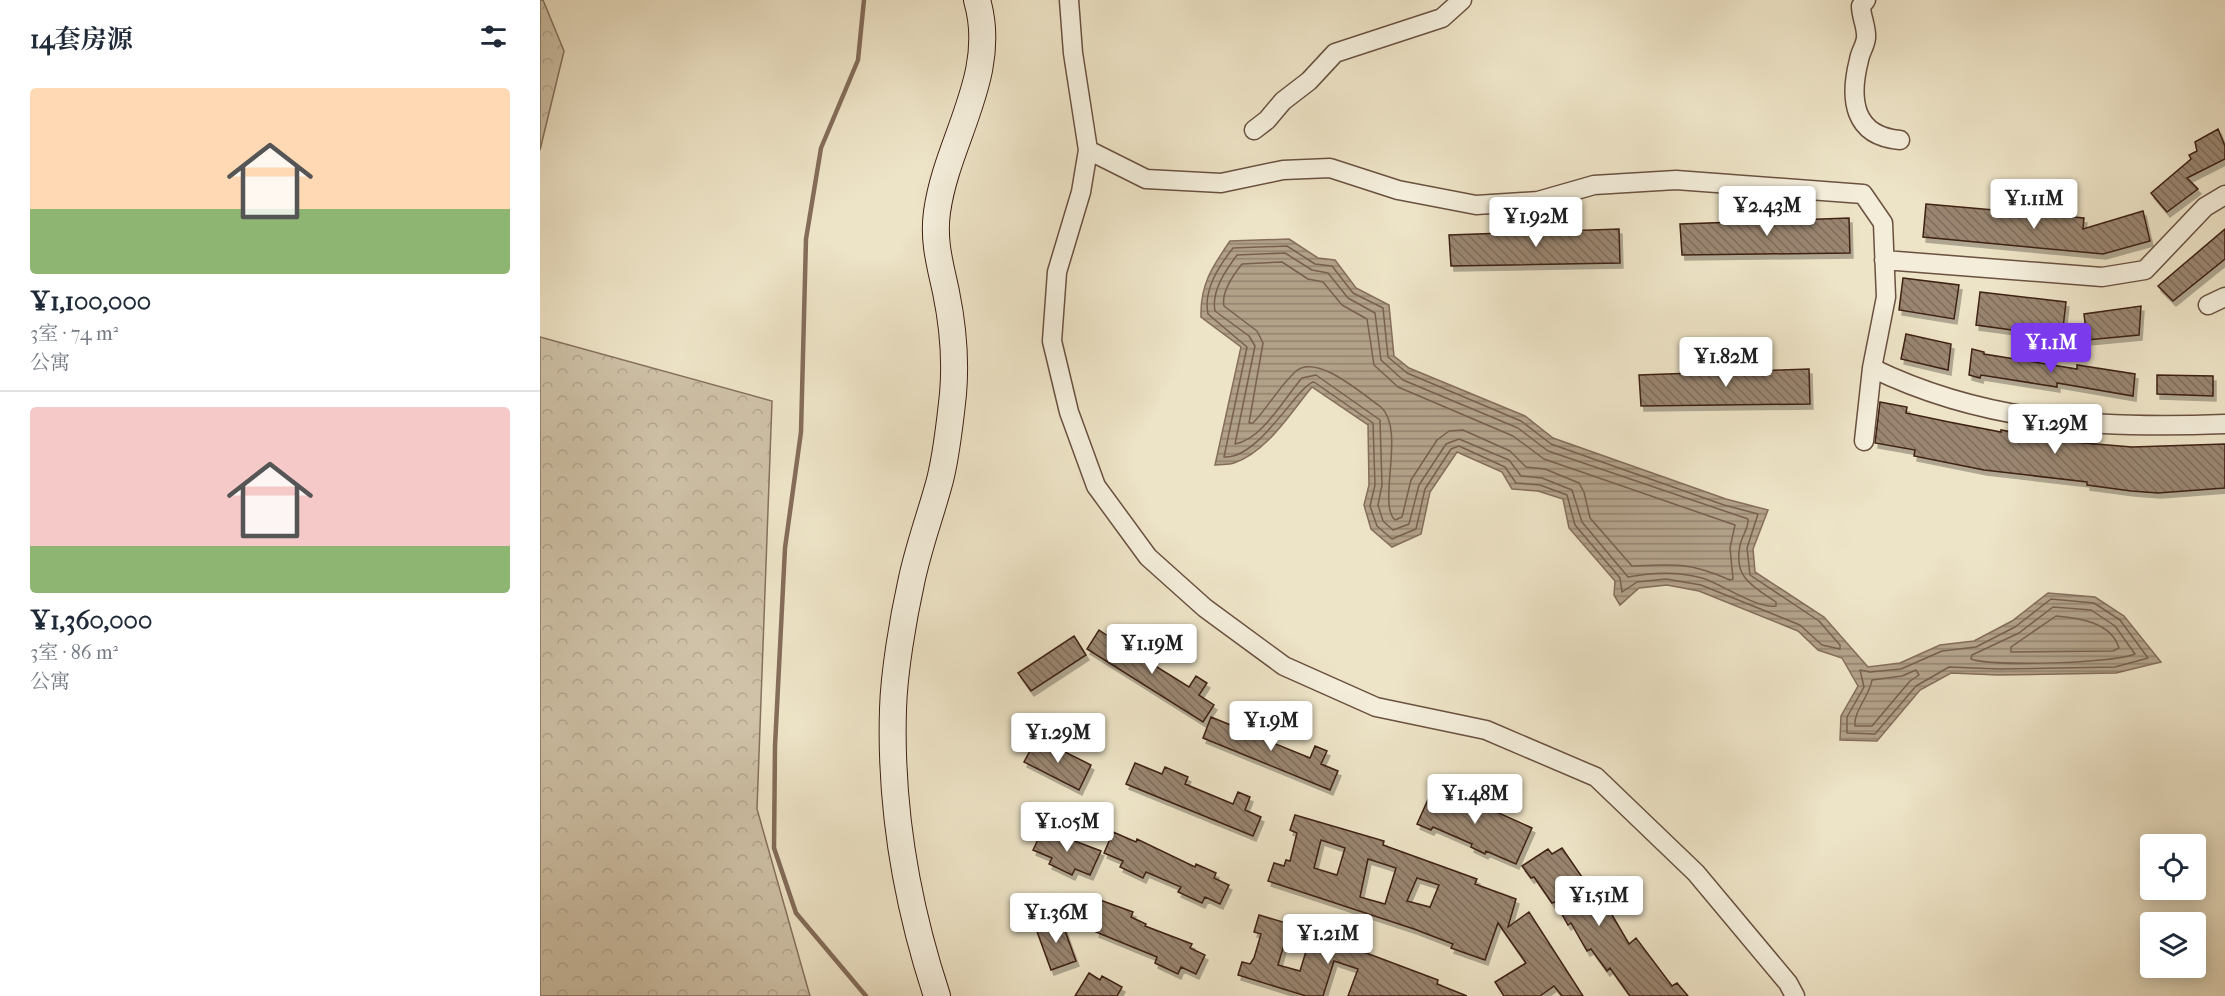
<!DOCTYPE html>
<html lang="zh">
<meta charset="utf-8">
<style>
:root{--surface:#fff;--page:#f6f6f7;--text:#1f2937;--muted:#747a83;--line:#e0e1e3;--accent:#7c3aed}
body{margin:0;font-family:"IM FELL French Canon","Noto Serif SC",serif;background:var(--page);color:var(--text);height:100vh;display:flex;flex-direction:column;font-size:22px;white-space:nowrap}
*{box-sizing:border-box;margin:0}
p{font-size:20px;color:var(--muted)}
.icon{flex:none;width:33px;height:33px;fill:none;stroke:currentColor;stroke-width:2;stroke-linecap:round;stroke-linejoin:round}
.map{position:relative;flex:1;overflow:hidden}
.panel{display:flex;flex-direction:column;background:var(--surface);width:540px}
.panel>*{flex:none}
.buttons{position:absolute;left:1600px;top:834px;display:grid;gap:12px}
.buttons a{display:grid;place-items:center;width:66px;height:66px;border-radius:6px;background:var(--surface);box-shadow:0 3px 15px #0003;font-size:30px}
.price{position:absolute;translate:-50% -51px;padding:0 14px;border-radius:6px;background:#fff;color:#222;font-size:20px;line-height:39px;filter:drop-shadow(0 2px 3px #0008)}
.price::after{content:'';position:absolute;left:50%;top:36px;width:18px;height:14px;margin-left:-9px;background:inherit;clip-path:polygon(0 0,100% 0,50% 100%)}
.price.on{background:var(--accent);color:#fff}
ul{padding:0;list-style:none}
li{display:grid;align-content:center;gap:12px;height:318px;padding:0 30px}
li+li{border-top:2px solid var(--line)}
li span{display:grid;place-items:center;height:186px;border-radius:6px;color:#555}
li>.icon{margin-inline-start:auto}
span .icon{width:108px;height:108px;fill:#fffc;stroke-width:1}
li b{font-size:26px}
h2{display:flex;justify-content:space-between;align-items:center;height:72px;padding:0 30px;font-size:26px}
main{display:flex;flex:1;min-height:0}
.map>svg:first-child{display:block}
</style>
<main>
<section class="panel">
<h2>14套房源<svg class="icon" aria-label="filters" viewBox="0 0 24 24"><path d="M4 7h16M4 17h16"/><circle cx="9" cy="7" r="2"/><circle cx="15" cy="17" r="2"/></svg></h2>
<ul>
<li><span style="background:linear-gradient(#ffd9b3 65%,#8fb573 0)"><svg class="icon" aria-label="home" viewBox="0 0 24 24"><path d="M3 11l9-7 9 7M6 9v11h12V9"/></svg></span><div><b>¥1,100,000</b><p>3室 · 74 m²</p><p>公寓</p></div></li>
<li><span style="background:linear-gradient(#f6c9c9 75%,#8fb573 0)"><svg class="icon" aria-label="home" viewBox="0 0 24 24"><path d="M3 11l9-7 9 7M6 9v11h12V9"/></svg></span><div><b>¥1,360,000</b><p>3室 · 86 m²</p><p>公寓</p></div></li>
</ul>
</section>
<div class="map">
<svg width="1685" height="996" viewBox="0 0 1685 996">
<defs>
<pattern id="forest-crowns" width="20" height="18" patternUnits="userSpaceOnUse" patternTransform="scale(1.5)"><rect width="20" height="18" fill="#cfc2a8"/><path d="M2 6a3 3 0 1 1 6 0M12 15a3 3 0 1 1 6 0" fill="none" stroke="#b3a690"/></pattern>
<pattern id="water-rules" width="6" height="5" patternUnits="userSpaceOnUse" patternTransform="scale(1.5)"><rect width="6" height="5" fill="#b2a189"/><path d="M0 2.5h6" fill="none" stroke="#92836f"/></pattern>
<pattern id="building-back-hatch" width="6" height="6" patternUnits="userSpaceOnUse" patternTransform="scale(1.5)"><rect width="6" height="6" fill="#998570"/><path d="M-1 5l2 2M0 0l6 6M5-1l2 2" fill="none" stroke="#7e6c5b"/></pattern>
<filter id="shadow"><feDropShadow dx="3" dy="5" stdDeviation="0" flood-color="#0004"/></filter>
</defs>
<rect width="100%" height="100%" fill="#ede3c6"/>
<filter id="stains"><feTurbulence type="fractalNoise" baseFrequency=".00333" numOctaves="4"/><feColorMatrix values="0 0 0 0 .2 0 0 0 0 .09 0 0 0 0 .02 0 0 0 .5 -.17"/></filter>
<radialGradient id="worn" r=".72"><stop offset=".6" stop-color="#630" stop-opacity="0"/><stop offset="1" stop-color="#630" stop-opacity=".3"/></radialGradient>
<path fill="url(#forest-crowns)" stroke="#86715e" stroke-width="1.5" d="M 0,0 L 3,0 L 24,51 L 0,150 Z
M 0,337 L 232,401 L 217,809 L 270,996 L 0,996 Z"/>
<path fill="url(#water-rules)" stroke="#846d5a" stroke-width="1.5" d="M 749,239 L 778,258 L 795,260 L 816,288 L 849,305 L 854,356 L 869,368 L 985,416 L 1013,438 L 1186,499 L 1228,510 L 1213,549 L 1215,572 L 1284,617 L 1328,667 L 1360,663 L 1400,645 L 1434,641 L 1472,621 L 1508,593 L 1555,597 L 1584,616 L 1621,662 L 1576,673 L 1458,675 L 1411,673 L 1380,690 L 1337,741 L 1300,740 L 1301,716 L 1318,686 L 1302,658 L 1278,650 L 1258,631 L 1159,591 L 1127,585 L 1099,588 L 1080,605 L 1074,595 L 1075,581 L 1029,528 L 1023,499 L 998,491 L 972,489 L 962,472 L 917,452 L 890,492 L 881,534 L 852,547 L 831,529 L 824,505 L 829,485 L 828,425 L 772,387 C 751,412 727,452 694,463 C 689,465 681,464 675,465 L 701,347 L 661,317 C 660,285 672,267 690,241 Z"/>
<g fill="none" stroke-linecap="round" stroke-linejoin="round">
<path stroke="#78604e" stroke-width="1.5" d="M 747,246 L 775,264 L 792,266 L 813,293 L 843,308 L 848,357 L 867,373 L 981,421 L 1011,444 L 1184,505 L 1218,514 L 1207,548 L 1210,575 L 1279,621 L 1300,645 L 1300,649 L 1282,645 L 1260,625 L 1161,585 L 1126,579 L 1097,582 L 1082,592 L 1080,578 L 1035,525 L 1027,495 L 1000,485 L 976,483 L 965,467 L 919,446 L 911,449 L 885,489 L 876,529 L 852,539 L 837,526 L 830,506 L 835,485 L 833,423 L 774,382 C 759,383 719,460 684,457 L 707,347 L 668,314 C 663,290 679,266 693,248 Z
M 745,253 L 772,270 L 788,273 L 808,298 L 835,313 L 841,360 L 863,380 L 978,428 L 1008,451 L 1208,519 C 1209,528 1201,537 1200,546 C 1193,578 1214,587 1236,602 L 1236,606 C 1217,609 1182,584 1162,578 C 1137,571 1113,572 1088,577 L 1042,522 L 1032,490 L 1002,478 L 981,476 L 969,460 L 919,439 L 906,444 L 879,485 L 869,524 L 853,530 L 843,521 L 838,505 L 842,485 L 840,420 L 776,375 L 762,378 C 745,397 722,440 695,444 L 715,346 L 709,336 L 675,311 C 671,291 686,270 697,255 Z
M 742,262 L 768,279 L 783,282 L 802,305 L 827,319 L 834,365 L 858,387 L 973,436 L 1004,459 L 1195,525 L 1190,548 L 1193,579 L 1190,580 C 1149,562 1134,564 1092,566 L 1050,518 L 1044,492 L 1039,483 L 1005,469 L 986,467 L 970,451 L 923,430 L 909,431 L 897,440 L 871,480 L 862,517 L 855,520 C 837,504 866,430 841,407 C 822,394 776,352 755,372 C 739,387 728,407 713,423 L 709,423 L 723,343 L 717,331 L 684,306 C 681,292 694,274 702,264 Z
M 1511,599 L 1554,603 L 1580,620 L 1608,658 L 1575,667 L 1459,669 L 1409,667 L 1376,686 L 1335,734 L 1307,733 L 1307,717 L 1324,687 L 1320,670 L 1330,672 L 1361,669 L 1402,651 L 1436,647 L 1475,627 Z
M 1513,607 L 1551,610 L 1575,626 L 1595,654 C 1575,663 1451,667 1431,659 L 1432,655 L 1479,633 Z
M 1516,616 C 1539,618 1571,622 1579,648 L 1573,651 L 1471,652 L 1471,647 Z
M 1376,670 L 1379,675 L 1370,681 L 1332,726 L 1315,726 C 1313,712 1330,695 1332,680 L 1362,676 Z"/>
<path stroke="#846d5a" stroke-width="4.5" d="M 324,0 L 318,60 L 281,148 L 266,239 L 261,432 L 245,548 L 235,746 L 234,848 L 256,913 L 326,996"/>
</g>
<path fill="url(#building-back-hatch)" stroke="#3e2013" stroke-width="1.5" fill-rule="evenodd" filter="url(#shadow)" d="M 1678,129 L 1685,146 L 1685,159 L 1647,178 L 1658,189 L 1627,212 L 1611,193 L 1651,159 L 1649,155 L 1657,151 L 1655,142 Z
M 1386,204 L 1544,218 L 1543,229 L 1603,211 L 1610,241 L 1563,254 L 1383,237 Z
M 1309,218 L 1310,253 L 1142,255 L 1140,224 Z
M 1079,229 L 1080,263 L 911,266 L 909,235 Z
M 1685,229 L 1685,259 L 1633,301 L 1618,286 Z
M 1363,278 L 1419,285 L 1414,319 L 1359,310 Z
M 1440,292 L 1526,302 L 1522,337 L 1436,325 Z
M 1601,306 L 1599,335 L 1547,340 L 1544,314 Z
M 1366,334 L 1411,344 L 1408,370 L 1361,359 Z
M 1432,349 L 1444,352 L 1444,354 L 1537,369 L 1537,365 L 1595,374 L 1593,396 L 1517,383 L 1517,387 L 1441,375 L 1440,378 L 1429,375 Z
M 1269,369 L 1270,404 L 1101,406 L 1099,375 Z
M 1617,375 L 1673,376 L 1673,396 L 1617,394 Z
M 1340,402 L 1367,407 L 1366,413 L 1409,422 L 1461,432 L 1461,430 L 1505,438 L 1533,439 L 1532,442 L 1592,447 L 1685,444 L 1685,488 L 1618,493 L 1591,491 L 1547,485 L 1547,482 L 1444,470 L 1374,456 L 1375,450 L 1335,443 Z
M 559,630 L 583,646 L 588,639 L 609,652 L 604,659 L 649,687 L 656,676 L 667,683 L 659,695 L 674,705 L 663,722 L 547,649 Z
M 534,636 L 546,655 L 491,691 L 478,673 Z
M 671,717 L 698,728 L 701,721 L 724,731 L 721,738 L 770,758 L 775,746 L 787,751 L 781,764 L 798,771 L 790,790 L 663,738 Z
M 497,738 L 551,765 L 539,790 L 484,762 Z
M 595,763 L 622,774 L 625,767 L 648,777 L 645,784 L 693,804 L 698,792 L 710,797 L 705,810 L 721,817 L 713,836 L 586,784 Z
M 901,787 L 992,828 L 976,864 L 946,851 L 945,854 L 931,847 L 932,844 L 893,827 L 891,830 L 877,824 L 890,795 L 896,798 Z
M 755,815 L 844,841 L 843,845 L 937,879 L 935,884 L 976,899 L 968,927 L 989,912 L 1043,996 L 1022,996 L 1014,986 L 1000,996 L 964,996 L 955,982 L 986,963 L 958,923 L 945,960 L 911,948 L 913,944 L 874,929 L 728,881 L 734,863 L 744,866 L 746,860 L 750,861 L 757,833 L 750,830 ZM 781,840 L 805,848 L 797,875 L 774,868 ZM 828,859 L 856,868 L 845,904 L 820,897 ZM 877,878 L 899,885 L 890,907 L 867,901 Z
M 503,829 L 561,851 L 550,875 L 535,869 L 532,875 L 509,864 L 512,858 L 493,850 Z
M 573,832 L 596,842 L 597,839 L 655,867 L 656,864 L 676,873 L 674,878 L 689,885 L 680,904 L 665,897 L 662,903 L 638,892 L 641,887 L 606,872 L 603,878 L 580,867 L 583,861 L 564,853 Z
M 1022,848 L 1057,899 L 1061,896 L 1089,944 L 1096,938 L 1132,986 L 1137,983 L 1148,996 L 1090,996 L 1070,968 L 1067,971 L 1051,949 L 1047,951 L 1031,923 L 1028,925 L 1015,902 L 1012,903 L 994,877 L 991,878 L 982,866 L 1008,849 L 1012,854 Z
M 549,896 L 593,912 L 591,917 L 606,924 L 605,926 L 652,944 L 650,948 L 665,955 L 656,974 L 641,967 L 638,974 L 615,963 L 617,957 L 556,932 L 558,925 L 540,917 Z
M 719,915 L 806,941 L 805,945 L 898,980 L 897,984 L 927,996 L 808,996 L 818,969 L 794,961 L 783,996 L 766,996 L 698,975 L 702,962 L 710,964 L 714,958 L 721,934 L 714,932 ZM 745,941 L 767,948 L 760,971 L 738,965 Z
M 520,917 L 536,961 L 511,970 L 495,926 Z
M 549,973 L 560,980 L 562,976 L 582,987 L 577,996 L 535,996 Z"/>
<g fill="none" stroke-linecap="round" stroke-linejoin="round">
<g stroke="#6a5140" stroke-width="21">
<path id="street" d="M 529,0 L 533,53 L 548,150 L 541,192 L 517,272 L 512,341 L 529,412 L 556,486 L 608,557 L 665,608 L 744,666 L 836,707 L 946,730 L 1056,777 L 1156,873 L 1248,983 L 1255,996
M 1326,0 L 1321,6 C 1321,17 1327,27 1326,38 C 1325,47 1320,52 1319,60 C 1309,99 1313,136 1360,140
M 714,130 L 727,120 L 743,101 L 769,81 L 795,53 L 902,18 L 922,0
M 548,150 L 606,179 L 681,183 L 743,170 L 790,168 L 858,190 L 936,205 L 998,201 L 1054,185 L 1136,180 L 1323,194 L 1343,223 L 1346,297 L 1332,368 L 1324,441
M 1344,260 L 1562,277 L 1605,270 L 1665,207 L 1685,195
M 1668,305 L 1685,297
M 1332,368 C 1445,423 1561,429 1685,424"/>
</g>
<g stroke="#3e2013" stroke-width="28">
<path id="secondary" d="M 397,996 C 367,905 350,806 353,709 C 354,673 363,619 371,583 C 378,548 391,514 400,480 C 407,452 410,422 413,394 C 416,359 413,326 406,292 C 400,264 393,241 397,212 C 407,139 459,75 437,0"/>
</g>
<use href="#street" stroke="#f3edda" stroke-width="18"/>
<use href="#secondary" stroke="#f3edda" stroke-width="26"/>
</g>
<rect width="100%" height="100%" filter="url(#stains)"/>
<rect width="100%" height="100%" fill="url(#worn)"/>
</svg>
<div class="buttons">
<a><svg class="icon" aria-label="locate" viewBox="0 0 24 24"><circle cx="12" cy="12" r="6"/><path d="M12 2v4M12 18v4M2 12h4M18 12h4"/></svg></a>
<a><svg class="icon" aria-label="layers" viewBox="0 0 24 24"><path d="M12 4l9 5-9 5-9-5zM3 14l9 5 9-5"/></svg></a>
</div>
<b class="price" style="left:1494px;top:230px">¥1.11M</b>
<b class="price" style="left:1227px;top:237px">¥2.43M</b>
<b class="price" style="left:996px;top:248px">¥1.92M</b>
<b class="price on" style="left:1511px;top:374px">¥1.1M</b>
<b class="price" style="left:1186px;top:388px">¥1.82M</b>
<b class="price" style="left:1515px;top:455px">¥1.29M</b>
<b class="price" style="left:612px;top:675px">¥1.19M</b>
<b class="price" style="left:731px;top:752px">¥1.9M</b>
<b class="price" style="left:518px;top:764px">¥1.29M</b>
<b class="price" style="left:935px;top:825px">¥1.48M</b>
<b class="price" style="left:527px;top:853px">¥1.05M</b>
<b class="price" style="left:1059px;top:927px">¥1.51M</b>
<b class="price" style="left:516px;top:944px">¥1.36M</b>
<b class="price" style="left:788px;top:965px">¥1.21M</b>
</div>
</main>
